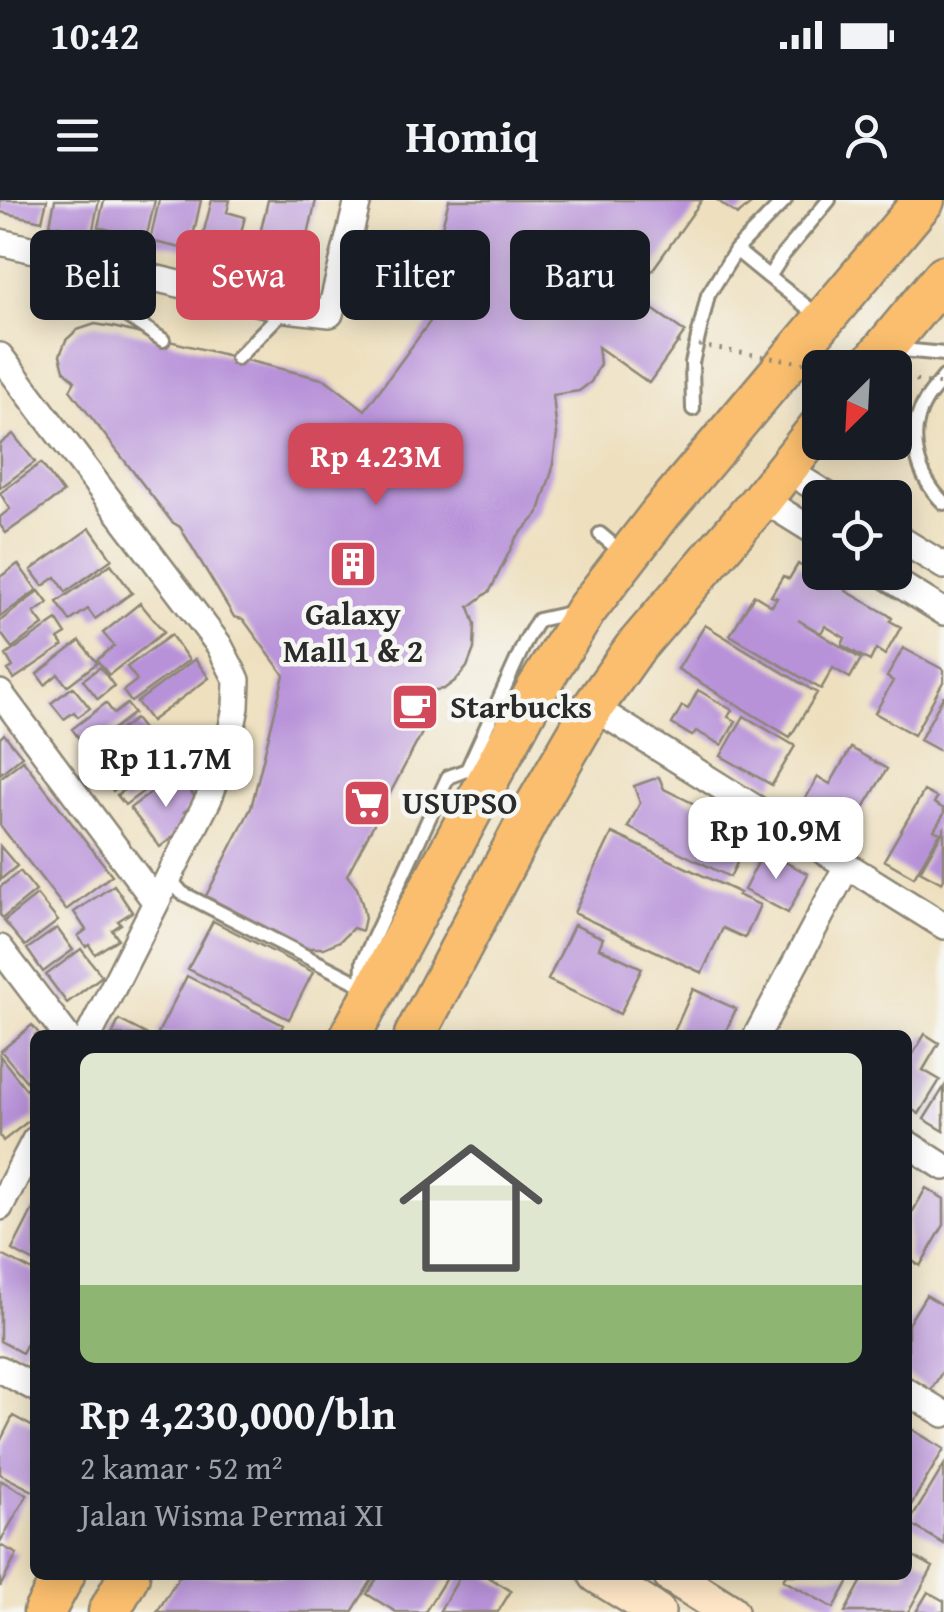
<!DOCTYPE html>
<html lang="id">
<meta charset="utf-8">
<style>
:root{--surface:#171b24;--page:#20242c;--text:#f1f3f6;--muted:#9ea1a6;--accent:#d1495b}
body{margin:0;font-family:"Gentium Book Plus",serif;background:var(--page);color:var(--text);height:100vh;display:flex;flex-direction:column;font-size:38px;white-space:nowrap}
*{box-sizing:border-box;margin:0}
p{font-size:32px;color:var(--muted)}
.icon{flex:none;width:55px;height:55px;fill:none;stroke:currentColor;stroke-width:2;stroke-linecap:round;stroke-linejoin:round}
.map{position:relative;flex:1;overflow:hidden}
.details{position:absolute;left:30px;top:830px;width:882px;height:550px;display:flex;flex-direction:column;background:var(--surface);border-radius:15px;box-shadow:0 5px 25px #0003}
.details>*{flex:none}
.guide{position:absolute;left:30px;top:30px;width:885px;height:90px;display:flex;gap:20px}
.needle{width:65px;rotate:204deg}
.tools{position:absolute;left:802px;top:150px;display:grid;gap:20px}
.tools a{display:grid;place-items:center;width:110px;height:110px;border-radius:15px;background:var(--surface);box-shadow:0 5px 25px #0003;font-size:50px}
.price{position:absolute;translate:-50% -85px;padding:0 22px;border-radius:20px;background:#fff;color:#222;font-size:32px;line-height:65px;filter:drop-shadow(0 2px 5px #0008)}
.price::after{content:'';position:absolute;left:50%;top:60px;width:30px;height:22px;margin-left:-15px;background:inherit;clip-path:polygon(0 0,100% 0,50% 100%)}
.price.selected{background:var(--accent);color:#fff}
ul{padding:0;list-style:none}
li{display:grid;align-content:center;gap:20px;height:530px;padding:0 50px}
li span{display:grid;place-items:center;height:310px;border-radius:15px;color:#555}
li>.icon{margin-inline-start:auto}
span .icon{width:180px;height:180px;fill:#fffc;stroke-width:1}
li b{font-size:42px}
.tag{padding:0 35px;border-radius:15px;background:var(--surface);box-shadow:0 5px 25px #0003;font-size:35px;line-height:90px}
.tag.selected{background:var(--accent);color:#fff}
.status{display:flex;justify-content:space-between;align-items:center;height:70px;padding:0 50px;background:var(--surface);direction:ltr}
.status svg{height:28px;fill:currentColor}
header{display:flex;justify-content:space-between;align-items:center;height:130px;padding:0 50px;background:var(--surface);font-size:45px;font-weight:800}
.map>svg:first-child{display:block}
</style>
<div class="status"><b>10:42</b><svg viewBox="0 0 49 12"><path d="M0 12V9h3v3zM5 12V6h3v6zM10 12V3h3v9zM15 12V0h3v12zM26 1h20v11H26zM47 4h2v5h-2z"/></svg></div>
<header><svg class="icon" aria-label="menu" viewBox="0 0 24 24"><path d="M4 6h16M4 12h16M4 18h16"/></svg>Homiq<svg class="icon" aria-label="person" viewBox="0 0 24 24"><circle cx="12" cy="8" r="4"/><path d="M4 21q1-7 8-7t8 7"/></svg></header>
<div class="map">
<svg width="944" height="1412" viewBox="0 0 944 1412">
<rect width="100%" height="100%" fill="#f6f6f2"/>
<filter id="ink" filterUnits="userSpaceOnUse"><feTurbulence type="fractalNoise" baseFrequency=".01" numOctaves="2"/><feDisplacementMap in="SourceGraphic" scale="20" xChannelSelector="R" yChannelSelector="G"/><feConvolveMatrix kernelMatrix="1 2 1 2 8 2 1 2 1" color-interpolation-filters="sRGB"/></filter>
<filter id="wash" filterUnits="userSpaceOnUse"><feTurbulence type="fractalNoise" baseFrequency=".0048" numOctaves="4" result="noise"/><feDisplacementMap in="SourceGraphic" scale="40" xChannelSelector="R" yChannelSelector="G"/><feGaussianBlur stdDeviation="2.25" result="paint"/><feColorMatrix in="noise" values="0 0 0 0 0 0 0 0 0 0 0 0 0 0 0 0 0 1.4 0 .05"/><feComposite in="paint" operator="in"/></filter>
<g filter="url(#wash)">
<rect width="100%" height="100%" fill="#eee0bf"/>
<g id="blocks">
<path fill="#b892d9" d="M 0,0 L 47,0 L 42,21 L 0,12 Z
M 55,0 L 99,0 L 92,34 L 50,24 Z
M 104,0 L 155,0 L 146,39 L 98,27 Z
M 159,0 L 201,0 L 190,50 L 150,41 Z
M 212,0 L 230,0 L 227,12 L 245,17 L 240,36 L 253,39 L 249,55 L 236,52 L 234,59 L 199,50 Z
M 268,0 L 316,0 L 298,79 L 252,68 Z
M 449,0 L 702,0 L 634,96 L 685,132 L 649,183 L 598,147 L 600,164 L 591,182 L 579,191 L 553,195 L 557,234 L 552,271 L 538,314 L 516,338 L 490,391 L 469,407 L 475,424 L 474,449 L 467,467 L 456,480 L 444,489 L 427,491 L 432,514 L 347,675 L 357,688 L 362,703 L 365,718 L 362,731 L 353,728 L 340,741 L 324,748 L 302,748 L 206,696 L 251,608 L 284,475 L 243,419 L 234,417 L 180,327 L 172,322 L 70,190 L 75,181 L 64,170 L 60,155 L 66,140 L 77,130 L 95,124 L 113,127 L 326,180 L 365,210 L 446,100 L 427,85 Z
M 717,0 L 756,0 L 737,15 Z
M 13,234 L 35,262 L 0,288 L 0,244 Z
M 41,263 L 63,293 L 6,333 L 0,325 L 0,317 L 10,309 L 0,293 Z
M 90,328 L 112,359 L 66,392 L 56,377 L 43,386 L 31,370 Z
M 809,363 L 820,370 L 820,372 L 825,372 L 848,386 L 846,391 L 887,414 L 892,418 L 890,421 L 901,427 L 885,455 L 876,449 L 870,461 L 842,445 L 845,438 L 825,426 L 821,433 L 798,420 L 861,459 L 850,478 L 833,468 L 821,489 L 730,435 L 754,395 L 772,406 L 777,398 L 771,396 L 783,376 L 789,379 L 798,364 L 806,369 Z
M 18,364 L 37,390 L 0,417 L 0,377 Z
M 111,364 L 132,393 L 95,419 L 88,409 L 70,421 L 57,402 Z
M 39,391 L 48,403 L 34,413 L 43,425 L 12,448 L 0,432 L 0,421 Z
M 140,403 L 164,432 L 109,475 L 97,460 L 114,446 L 103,433 Z
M 57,420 L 66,434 L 58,439 L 63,446 L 14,479 L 8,470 L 13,467 L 6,455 Z
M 705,425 L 817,493 L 790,537 L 678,469 Z
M 171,435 L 189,460 L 131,502 L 123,491 L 137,480 L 127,467 Z
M 80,441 L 97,463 L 67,486 L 58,474 L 45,485 L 37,474 Z
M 903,448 L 944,470 L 944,480 L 914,535 L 875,513 L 893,481 L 887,477 Z
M 195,459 L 209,478 L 151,521 L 137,502 Z
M 100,467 L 114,486 L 98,499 L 83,480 Z
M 73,487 L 90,508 L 78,517 L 74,512 L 64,519 L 51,503 Z
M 698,490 L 732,510 L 728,517 L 736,521 L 722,545 L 696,531 L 692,536 L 672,524 L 682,506 L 688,509 Z
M 944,495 L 944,553 L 920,540 Z
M 106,503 L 114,514 L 127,504 L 134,513 L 87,549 L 72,529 Z
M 744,516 L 795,546 L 772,585 L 721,556 Z
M 135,519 L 153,542 L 107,578 L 88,554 Z
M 4,534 L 22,556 L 0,574 L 0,538 Z
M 157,543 L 164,552 L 113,591 L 107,582 Z
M 851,548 L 887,569 L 850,631 L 803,603 L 818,577 L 830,584 Z
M 23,560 L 112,675 L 66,710 L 0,625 L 0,578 Z
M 157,565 L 165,575 L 125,605 L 117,595 Z
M 176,572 L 198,601 L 184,612 L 192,622 L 160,647 L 130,608 L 163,584 L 170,594 L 176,590 L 167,579 Z
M 659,577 L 664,589 L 752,632 L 730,677 L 628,627 L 640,603 L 634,586 Z
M 924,591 L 937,598 L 934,603 L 944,609 L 944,614 L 934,630 L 940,633 L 914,677 L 884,660 Z
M 944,629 L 944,679 L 942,683 L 920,671 Z
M 612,633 L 740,693 L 738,695 L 760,705 L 745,738 L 723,728 L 702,773 L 574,713 Z
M 0,646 L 17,666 L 0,680 Z
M 764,651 L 808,674 L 788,713 L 744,690 Z
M 20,671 L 36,691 L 3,718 L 0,715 L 0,687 Z
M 114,685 L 132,712 L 118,721 L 121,724 L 112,730 L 118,739 L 95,754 L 89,745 L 86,747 L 78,736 L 86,730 L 74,712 Z
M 37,695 L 58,721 L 25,746 L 4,721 Z
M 213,721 L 313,772 L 289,819 L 188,769 Z
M 574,725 L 603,738 L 599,748 L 642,768 L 620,814 L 548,780 Z
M 57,728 L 73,750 L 43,772 L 27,749 Z
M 81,749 L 102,776 L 67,803 L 46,775 Z
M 187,776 L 283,825 L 278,835 L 162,835 L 158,833 Z
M 693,789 L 736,809 L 724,835 L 680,835 L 674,832 Z
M 119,820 L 148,835 L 112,835 Z
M 32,825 L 40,835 L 35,835 L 35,885 L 32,888 L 1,851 Z
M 925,834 L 939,843 L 923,870 L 940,880 L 919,914 L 908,907 L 908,862 Z
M 0,856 L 35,901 L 35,916 L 3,941 L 0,936 Z
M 944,887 L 944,931 L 924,919 Z
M 926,988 L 944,999 L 944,1025 L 920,1066 L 908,1058 L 908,1020 Z
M 35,1005 L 35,1062 L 12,1050 Z
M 2,1055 L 35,1072 L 35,1128 L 22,1153 L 0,1141 L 0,1059 Z
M 926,1095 L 944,1106 L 944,1169 L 931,1190 L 908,1176 L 908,1124 Z
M 13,1216 L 35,1228 L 35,1292 L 0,1274 L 0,1242 Z
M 908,1227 L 944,1249 L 908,1310 Z
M 944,1265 L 944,1344 L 909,1323 Z
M 0,1280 L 27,1295 L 0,1342 Z
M 0,1345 L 17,1354 L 0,1387 Z
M 908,1353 L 933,1367 L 908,1412 L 845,1412 L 865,1375 L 908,1375 Z
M 180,1375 L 375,1375 L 352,1412 L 157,1412 Z
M 379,1375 L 448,1375 L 425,1412 L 396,1412 L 367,1394 Z
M 461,1375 L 485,1375 L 511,1391 L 498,1412 L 439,1412 Z
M 786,1375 L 852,1375 L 834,1408 L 783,1380 Z
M 928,1392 L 944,1401 L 944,1412 L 916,1412 Z"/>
</g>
</g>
<g filter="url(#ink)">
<use href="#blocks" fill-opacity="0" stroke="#8c8675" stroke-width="2.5"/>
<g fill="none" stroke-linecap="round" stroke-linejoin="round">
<g stroke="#8c8675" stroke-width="18">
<path id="lane" d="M 785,0 L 736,50 L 769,77 L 783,55 L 829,0
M 769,77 L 821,118
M 147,82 L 125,89 L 120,107 L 124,114 L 163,140
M 892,149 L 944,154
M 237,158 L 284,110
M 944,177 C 938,185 930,193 925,202 C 905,235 918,278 944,303
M 693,209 L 692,163 L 708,95 L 736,50
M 600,334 L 625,355
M 467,570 L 526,440 L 538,420 L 574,412
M 169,678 L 182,693 L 362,785
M 362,789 L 363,761 L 448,577 L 485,563"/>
</g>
<g stroke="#8c8675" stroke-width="30">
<path id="street" d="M 0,42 L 286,109 L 330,114 L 358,0
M 0,156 L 219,445 L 237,480 L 236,507 L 228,547 L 209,598 L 89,835
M 785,269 L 832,298
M 762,299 L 820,335
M 895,336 L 944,366
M 880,372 L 944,412
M 0,493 L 155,701
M 593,507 L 944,726
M 0,748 L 66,835
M 757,835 L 847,666
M 908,944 L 944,967
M 0,1007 L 35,940
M 0,1169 L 35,1188
M 908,1192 L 944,1214"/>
</g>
<g stroke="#8c8675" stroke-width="40">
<path id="secondary" d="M 597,1375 L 657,1412
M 671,1375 L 730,1412"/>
</g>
<g stroke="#8c8675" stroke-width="45">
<path id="primary" d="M 868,168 L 944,76
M 351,835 L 537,489 L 586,410 L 661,313 L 924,0
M 415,835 L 531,614 L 593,507 L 634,449 L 762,299 L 820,226
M 44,1412 L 64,1375
M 109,1412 L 129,1375"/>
</g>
<use href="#lane" stroke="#fff" stroke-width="12"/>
<use href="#street" stroke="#fff" stroke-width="25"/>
<use href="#secondary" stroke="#fde5c5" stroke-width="35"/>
<use href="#primary" stroke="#fabe6e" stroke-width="40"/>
<path stroke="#8c8675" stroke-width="4" stroke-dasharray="2.5 8" stroke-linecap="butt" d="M 678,142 L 834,168
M 895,177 L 944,185"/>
</g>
</g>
<defs>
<g id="building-square" transform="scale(2.5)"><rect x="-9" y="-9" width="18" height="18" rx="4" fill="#d1495b" stroke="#f6f6f2"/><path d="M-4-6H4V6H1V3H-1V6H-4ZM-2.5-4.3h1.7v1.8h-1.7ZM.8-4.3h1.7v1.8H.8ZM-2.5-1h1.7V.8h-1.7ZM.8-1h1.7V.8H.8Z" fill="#fff"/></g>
<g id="cafe-square" transform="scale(2.5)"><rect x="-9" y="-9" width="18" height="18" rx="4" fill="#d1495b" stroke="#f6f6f2"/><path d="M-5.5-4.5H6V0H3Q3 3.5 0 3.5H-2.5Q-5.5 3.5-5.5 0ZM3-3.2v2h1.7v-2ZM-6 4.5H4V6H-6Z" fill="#fff"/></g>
<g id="supermarket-square" transform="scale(2.5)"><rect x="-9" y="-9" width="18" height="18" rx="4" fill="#d1495b" stroke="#f6f6f2"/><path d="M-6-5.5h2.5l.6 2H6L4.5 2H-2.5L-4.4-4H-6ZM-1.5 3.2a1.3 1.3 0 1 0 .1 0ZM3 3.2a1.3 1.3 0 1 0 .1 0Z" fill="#fff"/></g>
</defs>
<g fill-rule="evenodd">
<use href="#building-square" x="353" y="364"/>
<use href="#cafe-square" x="415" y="507"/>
<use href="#supermarket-square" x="367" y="603"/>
</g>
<g text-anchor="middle" stroke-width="9" stroke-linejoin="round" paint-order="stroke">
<g font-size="32" font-weight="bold" fill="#2b2b2b" stroke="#f6f6f2" text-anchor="start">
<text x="353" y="425" text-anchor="middle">Galaxy<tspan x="353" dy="37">Mall 1 &amp; 2</tspan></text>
<text x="450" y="518">Starbucks</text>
<text x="402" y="614">USUPSO</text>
</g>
</g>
</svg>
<div class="tools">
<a><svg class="needle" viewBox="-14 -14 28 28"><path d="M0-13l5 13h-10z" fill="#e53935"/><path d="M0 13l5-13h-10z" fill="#9ea1a6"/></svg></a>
<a><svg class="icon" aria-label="locate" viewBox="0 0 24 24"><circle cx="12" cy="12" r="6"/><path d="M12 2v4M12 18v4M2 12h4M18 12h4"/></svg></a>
</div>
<b class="price selected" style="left:376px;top:308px">Rp 4.23M</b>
<b class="price" style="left:166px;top:610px">Rp 11.7M</b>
<b class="price" style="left:776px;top:682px">Rp 10.9M</b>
<div class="guide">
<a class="tag">Beli</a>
<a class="tag selected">Sewa</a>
<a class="tag">Filter</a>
<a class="tag">Baru</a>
</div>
<section class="details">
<ul>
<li><span style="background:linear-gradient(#dfe7d0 75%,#8fb573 0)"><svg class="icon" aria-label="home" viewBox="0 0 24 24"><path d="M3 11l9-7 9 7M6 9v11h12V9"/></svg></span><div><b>Rp 4,230,000/bln</b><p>2 kamar · 52 m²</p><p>Jalan Wisma Permai XI</p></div></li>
</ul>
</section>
</div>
